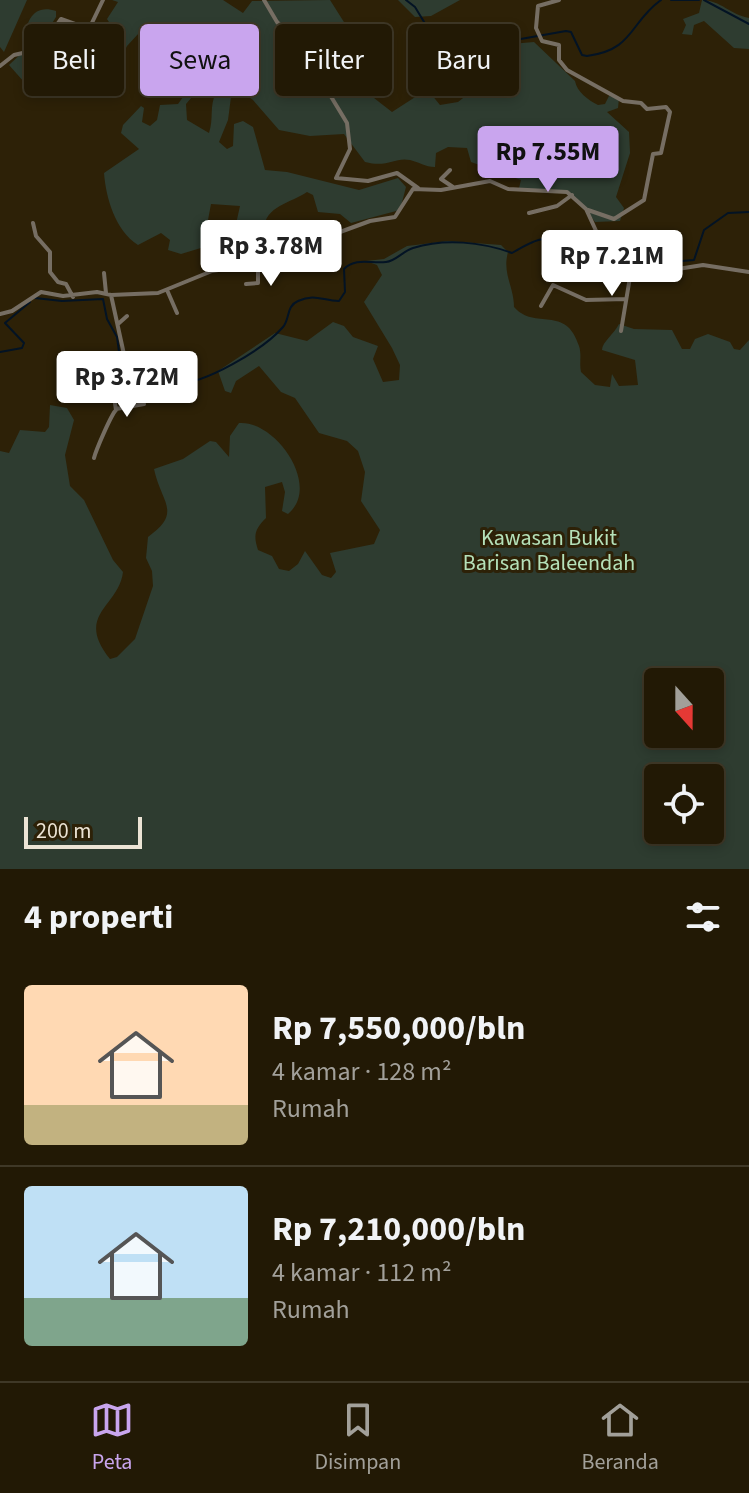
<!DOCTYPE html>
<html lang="id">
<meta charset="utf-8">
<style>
:root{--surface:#221905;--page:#2e2613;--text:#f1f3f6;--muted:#a2a09a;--line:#3f3827;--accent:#c9a5ee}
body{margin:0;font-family:"Source Sans 3",sans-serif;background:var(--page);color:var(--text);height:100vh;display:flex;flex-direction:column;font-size:30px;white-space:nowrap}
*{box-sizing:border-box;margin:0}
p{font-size:26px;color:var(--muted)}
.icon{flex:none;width:44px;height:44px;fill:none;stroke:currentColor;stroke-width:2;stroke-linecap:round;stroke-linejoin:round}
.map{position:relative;height:869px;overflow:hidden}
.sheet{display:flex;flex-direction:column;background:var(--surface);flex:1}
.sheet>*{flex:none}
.banner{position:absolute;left:24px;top:24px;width:702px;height:72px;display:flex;gap:16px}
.needle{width:52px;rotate:159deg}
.buttons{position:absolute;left:644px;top:668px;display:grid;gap:16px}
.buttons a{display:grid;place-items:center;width:80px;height:80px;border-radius:8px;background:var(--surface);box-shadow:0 4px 12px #0003,0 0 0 2px var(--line);font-size:40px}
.scale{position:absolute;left:24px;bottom:20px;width:118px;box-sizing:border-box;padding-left:8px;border:4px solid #ece4d5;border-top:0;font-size:22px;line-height:28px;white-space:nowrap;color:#ece4d5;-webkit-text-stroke:6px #2d2107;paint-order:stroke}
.price{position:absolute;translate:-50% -68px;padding:0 18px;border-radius:8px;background:#fff;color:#222;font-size:26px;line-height:52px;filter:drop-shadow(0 2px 4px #0008)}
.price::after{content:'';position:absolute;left:50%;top:48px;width:24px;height:18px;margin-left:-12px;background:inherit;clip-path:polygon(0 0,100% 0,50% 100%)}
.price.selected{background:var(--accent);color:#111}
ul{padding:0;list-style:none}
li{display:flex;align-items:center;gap:24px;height:200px;padding:0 24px}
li+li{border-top:2px solid var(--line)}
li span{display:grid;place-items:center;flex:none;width:224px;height:160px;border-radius:8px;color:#555}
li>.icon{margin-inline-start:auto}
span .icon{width:96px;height:96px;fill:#fffc;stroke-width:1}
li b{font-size:34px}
h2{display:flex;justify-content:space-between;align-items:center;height:96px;padding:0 24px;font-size:34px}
.tag{padding:0 28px;border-radius:8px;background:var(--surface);box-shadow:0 4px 12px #0003,0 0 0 2px var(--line);font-size:28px;line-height:72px}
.tag.selected{background:var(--accent);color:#111}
.dock{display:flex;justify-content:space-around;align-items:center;height:112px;border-top:2px solid var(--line);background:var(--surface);font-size:22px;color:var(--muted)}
.dock a{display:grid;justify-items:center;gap:4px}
.dock .selected{color:var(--accent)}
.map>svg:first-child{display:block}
</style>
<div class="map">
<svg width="749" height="869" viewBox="0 0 749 869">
<rect width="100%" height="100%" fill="#2d2107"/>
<path fill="#2e3c30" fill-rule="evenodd" d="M 0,0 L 27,0 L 4,52 L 0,47 Z
M 112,0 L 223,0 L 243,13 L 252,1 L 330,0 L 349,30 L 353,29 C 364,44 380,56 385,75 L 374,98 L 392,112 L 423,92 L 431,94 L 440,105 L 458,102 L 486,80 L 475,68 C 478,59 492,51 499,45 L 534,42 L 575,81 C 577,92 588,100 598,105 L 605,104 L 609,96 L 619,98 L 618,108 L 607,112 L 629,132 L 630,153 L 616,197 L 624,208 L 620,221 L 595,222 C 570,182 560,193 519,188 L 521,180 L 471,162 L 467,148 L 448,147 L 436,153 L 435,167 C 425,167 419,162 410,160 C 394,157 388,168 365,162 L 344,134 L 310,136 L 279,130 L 253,100 L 231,84 L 209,77 L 186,104 L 187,120 L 209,133 C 214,118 209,107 216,92 L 231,97 L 228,120 L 219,142 L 227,149 L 233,146 L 234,124 L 243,121 L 253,127 L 265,170 L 287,172 L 359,190 L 398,178 L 406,187 L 400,210 L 351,223 L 340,214 L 318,212 L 313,195 L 307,192 C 291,203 265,206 264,229 L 249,241 L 236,224 L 240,206 L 211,204 L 208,220 L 214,244 L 181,254 L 168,250 L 170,240 L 161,233 L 138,245 C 115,230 106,198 104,173 L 139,149 L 121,133 L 123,125 L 141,106 L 144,108 L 142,122 L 150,126 L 157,120 L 160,105 L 178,104 L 183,97 L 176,86 L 161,90 L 155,81 L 169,63 L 166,52 L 151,32 L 139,33 L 127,46 L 109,82 L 100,80 L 94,90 L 88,91 L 88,72 L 79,65 L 70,69 L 61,65 L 41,88 L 32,91 L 9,65 L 26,49 C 23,28 30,2 56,11 L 56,17 L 44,36 L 60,54 L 68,54 L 75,29 L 95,29 L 107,41 L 111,40 L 113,28 L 107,19 L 118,2 Z
M 398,0 L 460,0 L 431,16 L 415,17 Z
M 702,0 C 720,0 731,15 749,18 L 749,49 L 734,48 L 704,21 L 694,25 L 692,35 L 682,34 L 686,25 L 683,19 L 699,13 Z
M 448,241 L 501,245 L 508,252 C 502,274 514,286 514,307 C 535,331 566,304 579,346 C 582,355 579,363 581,372 L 595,385 L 610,387 L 612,374 L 619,386 L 638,385 L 635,360 L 602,350 C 602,342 615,333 619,324 L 634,329 L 672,330 L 682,349 L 690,349 L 695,339 L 708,334 L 730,342 L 734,349 L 740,350 L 749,340 L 749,869 L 0,869 L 0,451 L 9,453 L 20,430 L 45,432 L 49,427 L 50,405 L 67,408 L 74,420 L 65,455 L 70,486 L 84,500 L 113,560 L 123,572 C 119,607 74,614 110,659 L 117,657 L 135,639 L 153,586 L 152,571 L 146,558 L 148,537 C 183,512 161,503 154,469 L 183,459 L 210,441 L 216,442 L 229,457 L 230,436 L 239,423 C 275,420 322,486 288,514 L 282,511 L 285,492 L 282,482 L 265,487 L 266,518 C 255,529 253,535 258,550 L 272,556 L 279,569 L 289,571 L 298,564 L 305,551 L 322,575 L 331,578 L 336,572 L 330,553 L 374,544 L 380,530 L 361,501 L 365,472 L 358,451 L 347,441 L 319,433 L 295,398 L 281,392 L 259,366 L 236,381 L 231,393 L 225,391 L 218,371 L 275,333 L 307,341 L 333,322 L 344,326 L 353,337 L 378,346 L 373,359 L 383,382 L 399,380 L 400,365 L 392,348 L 364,302 L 382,275 L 377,265 L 366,261 L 384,259 L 407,246 ZM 658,682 L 710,682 L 710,734 L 658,734 ZM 658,778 L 710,778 L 710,830 L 658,830 Z"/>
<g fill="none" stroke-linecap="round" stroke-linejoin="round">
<path stroke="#031324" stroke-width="2" d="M 406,0 L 415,7 L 432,35 L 460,38 L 474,32 L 498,43 L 566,31 L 571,32 L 582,55 L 587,56 C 634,50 629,23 661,0
M 671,0 L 699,0
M 704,0 L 749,24
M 634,268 L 642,264 L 637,255 L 639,248 L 658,241 L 663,244 L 670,262 L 694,260 L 704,230 L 728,213 L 749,212
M 35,298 L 62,301 L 103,299 L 107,319 L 117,337 L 121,366 C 136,372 159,383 174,384 C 204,385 264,349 283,327 C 290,319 286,306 298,301 C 315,293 323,301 339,301 L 345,292 L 344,269 C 356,257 371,264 386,262 C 396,261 403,251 413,248 C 445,238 482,242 512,253 C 548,231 548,237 583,252 C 594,256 605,256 614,260
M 0,352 L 22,348 L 24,343 L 5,323 L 30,302"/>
<path stroke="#766e63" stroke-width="4" d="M 264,0 L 277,22 L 301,47 L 347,123 L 350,149 L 336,178 L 368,181 L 397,173 L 418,188
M 559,0 L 538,6 L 536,28 L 542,41 L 559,45 L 559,60 L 567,70 L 623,101 L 641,103 L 647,109 L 666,107 L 670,112 L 661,153 L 653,154 L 644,200 L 614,219 L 588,210
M 0,66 L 14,55 L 40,49 L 61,19 L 89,29 L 103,0
M 450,170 L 441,179 L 453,187
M 529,213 L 557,206 L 572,195
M 33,223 L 36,236 L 50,252 L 50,272 L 58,282 L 66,284 L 73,297
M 104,273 L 106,293
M 246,284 L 258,283 L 258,271 L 265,253
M 167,290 L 177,313
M 111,295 L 158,293 L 212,271 L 231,268 L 296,234 L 321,239 L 370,221 L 395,217 L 413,189 L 441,190 L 490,181 L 508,189 L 567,192 L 586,209 L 603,246 L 626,270 L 665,271 L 703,265 L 749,272
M 541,306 L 553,285 L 586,300 L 626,299
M 0,314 L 12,311 L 41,292 L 63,296 L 97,292 L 111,295 L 125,359 L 114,397 L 116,410 C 111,415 96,450 94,458
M 118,324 L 127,316
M 621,331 L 631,271
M 116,409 L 144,404"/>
</g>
<g text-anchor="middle" stroke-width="6" stroke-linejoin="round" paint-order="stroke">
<g font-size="22" fill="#b5e1b9" stroke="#2d2107">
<text x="549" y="545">Kawasan Bukit<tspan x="549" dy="25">Barisan Baleendah</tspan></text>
</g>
</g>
</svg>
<div class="buttons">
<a><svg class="needle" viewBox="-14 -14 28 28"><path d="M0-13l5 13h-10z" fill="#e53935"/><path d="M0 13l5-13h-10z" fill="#a2a09a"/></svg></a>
<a><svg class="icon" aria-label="locate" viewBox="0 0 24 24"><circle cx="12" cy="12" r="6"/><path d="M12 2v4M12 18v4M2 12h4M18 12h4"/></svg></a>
</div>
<div class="scale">200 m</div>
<b class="price selected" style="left:548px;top:194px">Rp 7.55M</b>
<b class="price" style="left:271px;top:288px">Rp 3.78M</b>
<b class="price" style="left:612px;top:298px">Rp 7.21M</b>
<b class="price" style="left:127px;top:419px">Rp 3.72M</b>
<div class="banner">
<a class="tag">Beli</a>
<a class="tag selected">Sewa</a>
<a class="tag">Filter</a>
<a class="tag">Baru</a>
</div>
</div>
<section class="sheet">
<h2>4 properti<svg class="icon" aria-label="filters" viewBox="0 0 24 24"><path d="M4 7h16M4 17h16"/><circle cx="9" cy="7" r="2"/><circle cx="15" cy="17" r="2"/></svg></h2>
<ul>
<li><span style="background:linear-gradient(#ffd9b3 75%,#c2b280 0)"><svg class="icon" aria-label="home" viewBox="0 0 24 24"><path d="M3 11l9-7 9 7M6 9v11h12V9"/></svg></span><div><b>Rp 7,550,000/bln</b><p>4 kamar · 128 m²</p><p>Rumah</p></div></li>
<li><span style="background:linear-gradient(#bfe0f5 70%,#7fa58c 0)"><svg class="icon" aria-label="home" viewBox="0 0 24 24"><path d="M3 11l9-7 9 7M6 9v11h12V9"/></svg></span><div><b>Rp 7,210,000/bln</b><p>4 kamar · 112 m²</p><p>Rumah</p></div></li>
</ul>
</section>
<nav class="dock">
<a class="selected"><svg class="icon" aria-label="map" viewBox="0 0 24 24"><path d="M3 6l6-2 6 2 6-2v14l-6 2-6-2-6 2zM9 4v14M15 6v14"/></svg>Peta</a>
<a><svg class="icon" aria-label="saved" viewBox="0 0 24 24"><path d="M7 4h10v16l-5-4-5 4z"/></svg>Disimpan</a>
<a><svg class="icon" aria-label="home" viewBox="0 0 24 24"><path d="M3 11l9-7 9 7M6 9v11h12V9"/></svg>Beranda</a>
</nav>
